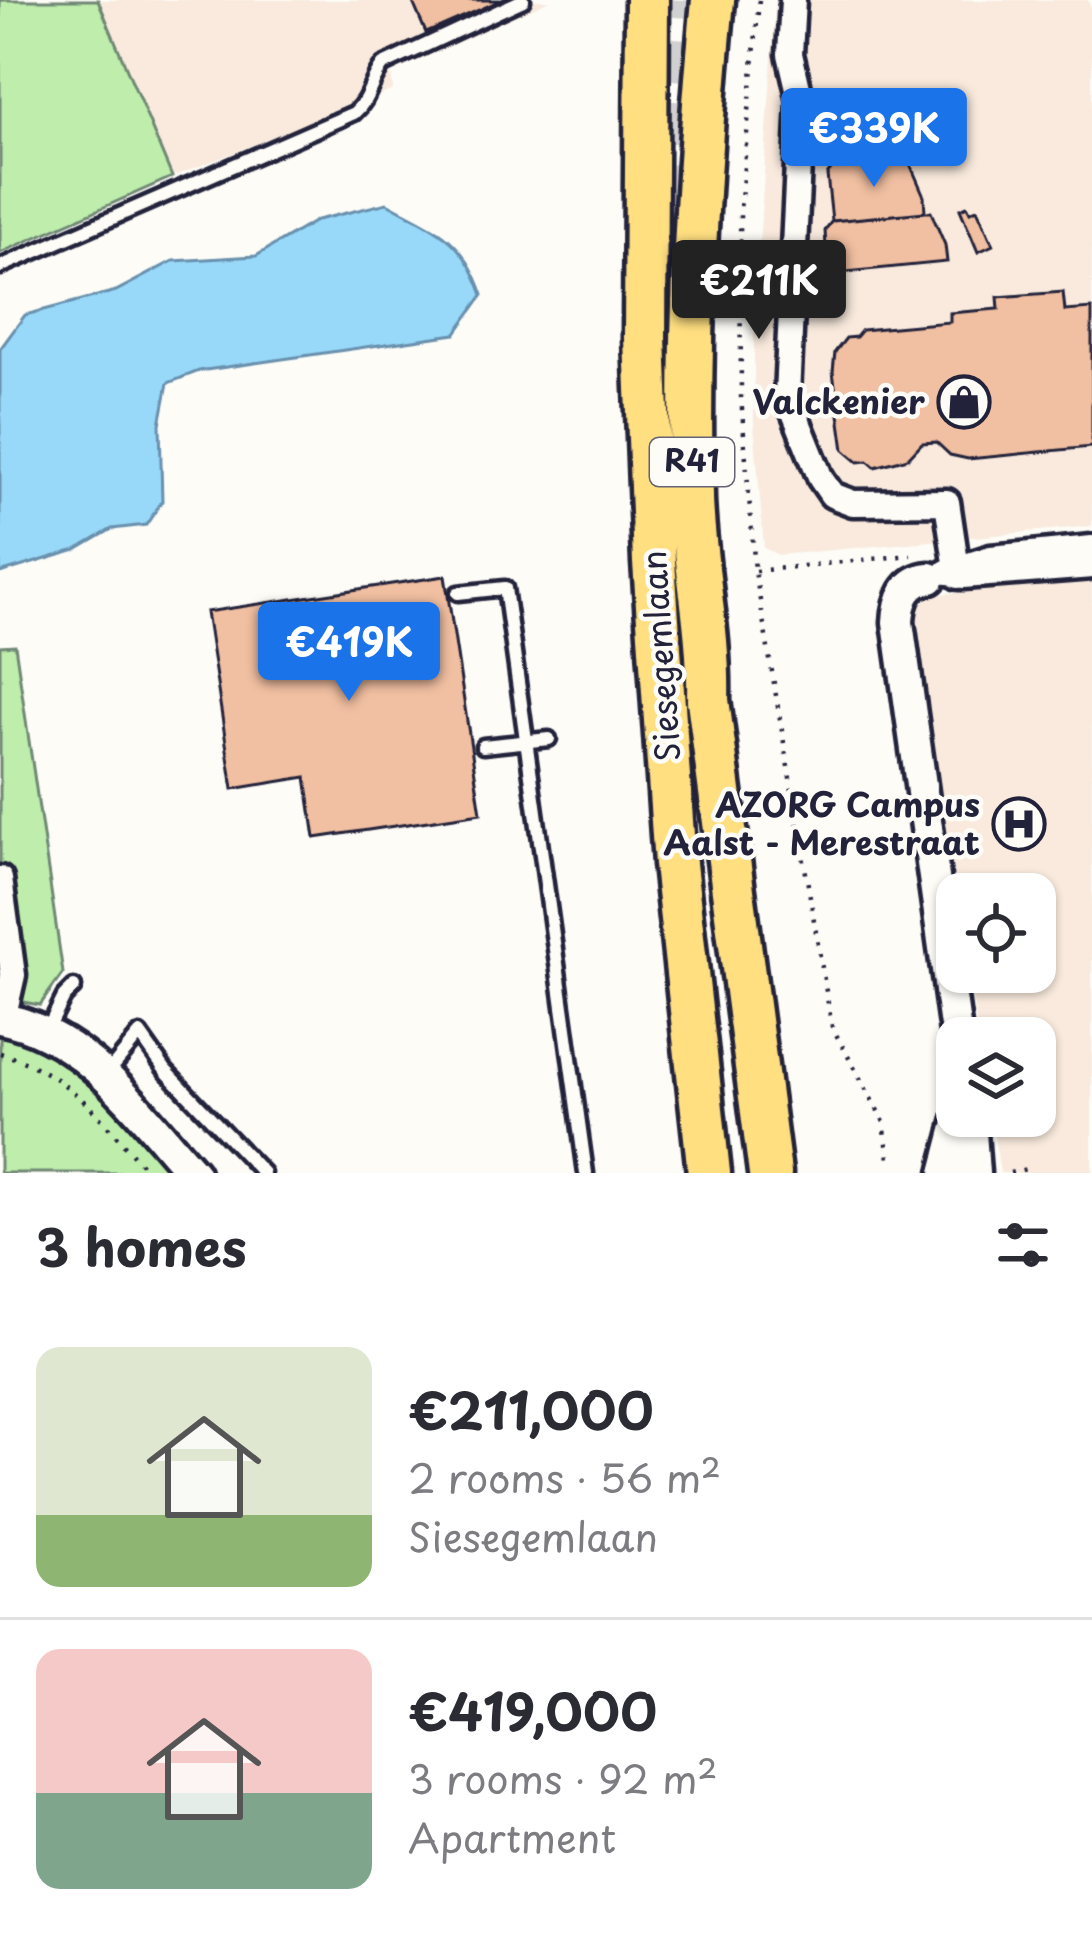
<!DOCTYPE html>
<meta charset="utf-8">
<style>
:root{--surface:#fff;--page:#f2f2f3;--text:#2b2b33;--muted:#7c7c81;--line:#e1e1e2;--accent:#1a73e8}
body{margin:0;font-family:"Playpen Sans",sans-serif;background:var(--page);color:var(--text);height:100vh;display:flex;flex-direction:column;font-size:45px;white-space:nowrap}
*{box-sizing:border-box;margin:0}
p{font-size:39px;color:var(--muted)}
.icon{flex:none;width:66px;height:66px;fill:none;stroke:currentColor;stroke-width:2;stroke-linecap:round;stroke-linejoin:round}
.map{position:relative;height:1173px;overflow:hidden}
.side{display:flex;flex-direction:column;background:var(--surface);flex:1}
.side>*{flex:none}
.controls{position:absolute;left:936px;top:873px;display:grid;gap:24px}
.controls a{display:grid;place-items:center;width:120px;height:120px;border-radius:24px;background:var(--surface);box-shadow:0 3px 9px #0004;font-size:60px}
.price{position:absolute;translate:-50% -102px;padding:0 27px;border-radius:12px;background:var(--accent);color:#fff;font-size:39px;line-height:78px;filter:drop-shadow(0 3px 6px #0008)}
.price::after{content:'';position:absolute;left:50%;top:72px;width:36px;height:27px;margin-left:-18px;background:inherit;clip-path:polygon(0 0,100% 0,50% 100%)}
.price.selected{background:#222;color:#fff}
ul{padding:0;list-style:none}
li{display:flex;align-items:center;gap:36px;height:300px;padding:0 36px}
li+li{border-top:3px solid var(--line)}
li span{display:grid;place-items:center;flex:none;width:336px;height:240px;border-radius:24px;color:#555}
li>.icon{margin-inline-start:auto}
span .icon{width:144px;height:144px;fill:#fffc;stroke-width:1}
li b{font-size:51px}
h2{display:flex;justify-content:space-between;align-items:center;height:144px;padding:0 36px;font-size:51px}
.map>svg:first-child{display:block}
</style>
<div class="map">
<svg width="1092" height="1173" viewBox="0 0 1092 1173">
<rect width="100%" height="100%" fill="#fdfcf7"/>
<filter id="ink" filterUnits="userSpaceOnUse"><feTurbulence type="fractalNoise" baseFrequency=".00833" numOctaves="2"/><feDisplacementMap in="SourceGraphic" scale="24" xChannelSelector="R" yChannelSelector="G"/><feConvolveMatrix kernelMatrix="1 2 1 2 8 2 1 2 1" color-interpolation-filters="sRGB"/></filter>
<g filter="url(#ink)">
<path fill="#f9eadd" d="M 98,0 L 550,0 L 391,73 L 393,90 L 172,177 Z
M 776,0 L 1088,0 L 1092,9 L 1092,526 L 778,555 L 764,548 L 754,425 L 754,318 Z
M 1092,580 L 1092,1173 L 1000,1173 L 991,1116 L 1035,1116 L 1035,1038 L 979,1038 L 968,972 L 1035,972 L 1035,894 L 957,894 L 957,898 L 916,634 L 918,608 L 931,595 Z"/>
<path fill="#beedac" stroke="#708874" stroke-width="3" d="M 0,0 L 98,0 L 172,177 L 0,253 Z
M 15,645 L 63,973 L 40,1005 L 0,998 L 0,646 Z
M 0,1031 L 42,1044 L 95,1085 L 175,1173 L 0,1173 Z"/>
<path fill="#98d9f9" stroke="#6990ad" stroke-width="3" d="M 387,203 C 438,231 463,237 483,295 L 455,334 L 199,371 L 168,383 L 160,424 L 162,501 L 146,525 L 112,529 L 76,550 L 0,573 L 0,349 L 25,315 L 116,291 L 173,261 L 256,256 L 317,220 Z"/>
<path fill="#f1bfa1" stroke="#22223b" stroke-width="3" d="M 412,0 L 499,0 L 499,1 L 426,33 Z
M 881,98 L 902,147 L 903,160 L 834,166 L 830,120 L 846,101 Z
M 908,159 L 924,196 L 925,212 L 832,221 L 827,175 L 834,166 Z
M 967,206 L 970,212 L 977,209 L 993,245 L 978,252 L 960,209 Z
M 925,212 L 931,212 L 945,245 L 947,262 L 836,273 L 827,265 L 825,230 L 832,221 Z
M 1063,292 L 1065,311 L 1092,309 L 1092,447 L 968,459 L 950,455 L 936,442 L 922,443 L 908,458 L 875,467 L 868,461 L 858,462 L 844,450 L 833,372 L 835,352 L 846,338 L 856,337 L 862,330 L 950,322 L 950,313 L 999,309 L 998,297 Z
M 445,576 L 481,813 L 315,838 L 306,777 L 233,789 L 206,612 Z"/>
<g fill="none" stroke-linecap="round" stroke-linejoin="round">
<path stroke="#d1d0d1" stroke-width="42" stroke-dasharray="42 21" stroke-linecap="butt" d="M 674,395 L 669,253 L 684,0"/>
<g stroke="#22223b" stroke-width="21">
<path id="service" d="M 0,267 L 354,113 C 370,99 370,82 383,65 L 523,0
M 458,593 L 505,588 L 586,1173
M 483,746 L 549,739
M 47,1031 L 64,997 L 74,987
M 106,1075 L 140,1034 L 166,1071 L 263,1173"/>
</g>
<g stroke="#22223b" stroke-width="33">
<path id="minor" d="M 793,0 L 790,54 L 801,101 L 787,395 L 821,479 L 832,495 L 853,503 L 947,502 L 958,576
M 947,572 L 991,558 L 1092,548
M 963,576 L 1092,566
M 0,879 L 13,975 L 3,1019"/>
</g>
<g stroke="#22223b" stroke-width="39">
<path id="tertiary" d="M 930,578 C 906,580 899,600 898,622 L 957,1040
M 0,1018 C 87,1035 137,1111 193,1173
M 970,1119 L 974,1173
M 946,1173 L 961,1116"/>
</g>
<g stroke="#22223b" stroke-width="51">
<path id="trunk" d="M 647,0 L 645,338 L 654,562 L 675,864 L 709,1173
M 713,0 C 697,166 688,331 692,498 C 694,565 710,632 708,700 L 770,1173"/>
</g>
<path stroke="#22223b" stroke-width="4.5" stroke-dasharray="3 9" stroke-linecap="butt" d="M 759,0 L 740,211 L 741,397 L 755,571 L 832,1027 L 884,1122 L 890,1166
M 755,571 L 911,555
M 0,1053 C 74,1076 99,1118 149,1173
M 1010,1173 L 1026,1169"/>
<use href="#service" stroke="#fdfcf7" stroke-width="12"/>
<use href="#minor" stroke="#fdfcf7" stroke-width="24"/>
<use href="#tertiary" stroke="#fdfcf7" stroke-width="30"/>
<use href="#trunk" stroke="#ffdf80" stroke-width="42"/>
</g>
</g>
<defs>
<g id="shop-ring" transform="scale(2.7)"><circle r="9.5" fill="#fdfcf7" stroke="#22223b" stroke-width="1.5"/><path d="M-5-2.5h2.3a2.7 3.5 0 0 1 5.4 0H5L5.5 6h-11ZM-1.5-2.5h3a1.5 2.3 0 0 0-3 0Z" fill="#22223b"/></g>
<g id="hospital-ring" transform="scale(2.7)"><circle r="9.5" fill="#fdfcf7" stroke="#22223b" stroke-width="1.5"/><path d="M-5-5h3v3.5h4V-5h3V5h-3V1.5h-4V5h-3Z" fill="#22223b"/></g>
</defs>
<g fill-rule="evenodd">
<use href="#shop-ring" x="964" y="402"/>
<use href="#hospital-ring" x="1019" y="824"/>
</g>
<g text-anchor="middle" stroke-width="9" stroke-linejoin="round" paint-order="stroke">
<rect fill="#fdfcf7" stroke="#646373" stroke-width="3" x="650" y="438" width="84" height="48" rx="9"/>
<g font-size="30" font-weight="bold" fill="#22223b">
<text x="692" y="472">R41</text>
</g>
<g font-size="33" font-weight="bold" fill="#22223b" stroke="#fdfcf7" text-anchor="end">
<text x="925" y="414">Valckenier</text>
<text x="980" y="817">AZORG Campus<tspan x="980" dy="38">Aalst - Merestraat</tspan></text>
</g>
<g font-size="33" fill="#22223b" stroke="#fdfcf7">
<text transform="translate(661 656) rotate(-94)" y="12">Siesegemlaan</text>
</g>
</g>
</svg>
<div class="controls">
<a><svg class="icon" aria-label="locate" viewBox="0 0 24 24"><circle cx="12" cy="12" r="6"/><path d="M12 2v4M12 18v4M2 12h4M18 12h4"/></svg></a>
<a><svg class="icon" aria-label="layers" viewBox="0 0 24 24"><path d="M12 4l9 5-9 5-9-5zM3 14l9 5 9-5"/></svg></a>
</div>
<b class="price" style="left:874px;top:190px">€339K</b>
<b class="price selected" style="left:759px;top:342px">€211K</b>
<b class="price" style="left:349px;top:704px">€419K</b>
</div>
<section class="side">
<h2>3 homes<svg class="icon" aria-label="filters" viewBox="0 0 24 24"><path d="M4 7h16M4 17h16"/><circle cx="9" cy="7" r="2"/><circle cx="15" cy="17" r="2"/></svg></h2>
<ul>
<li><span style="background:linear-gradient(#dfe7d0 70%,#8fb573 0)"><svg class="icon" aria-label="home" viewBox="0 0 24 24"><path d="M3 11l9-7 9 7M6 9v11h12V9"/></svg></span><div><b>€211,000</b><p>2 rooms · 56 m²</p><p>Siesegemlaan</p></div></li>
<li><span style="background:linear-gradient(#f6c9c9 60%,#7fa58c 0)"><svg class="icon" aria-label="home" viewBox="0 0 24 24"><path d="M3 11l9-7 9 7M6 9v11h12V9"/></svg></span><div><b>€419,000</b><p>3 rooms · 92 m²</p><p>Apartment</p></div></li>
</ul>
</section>
